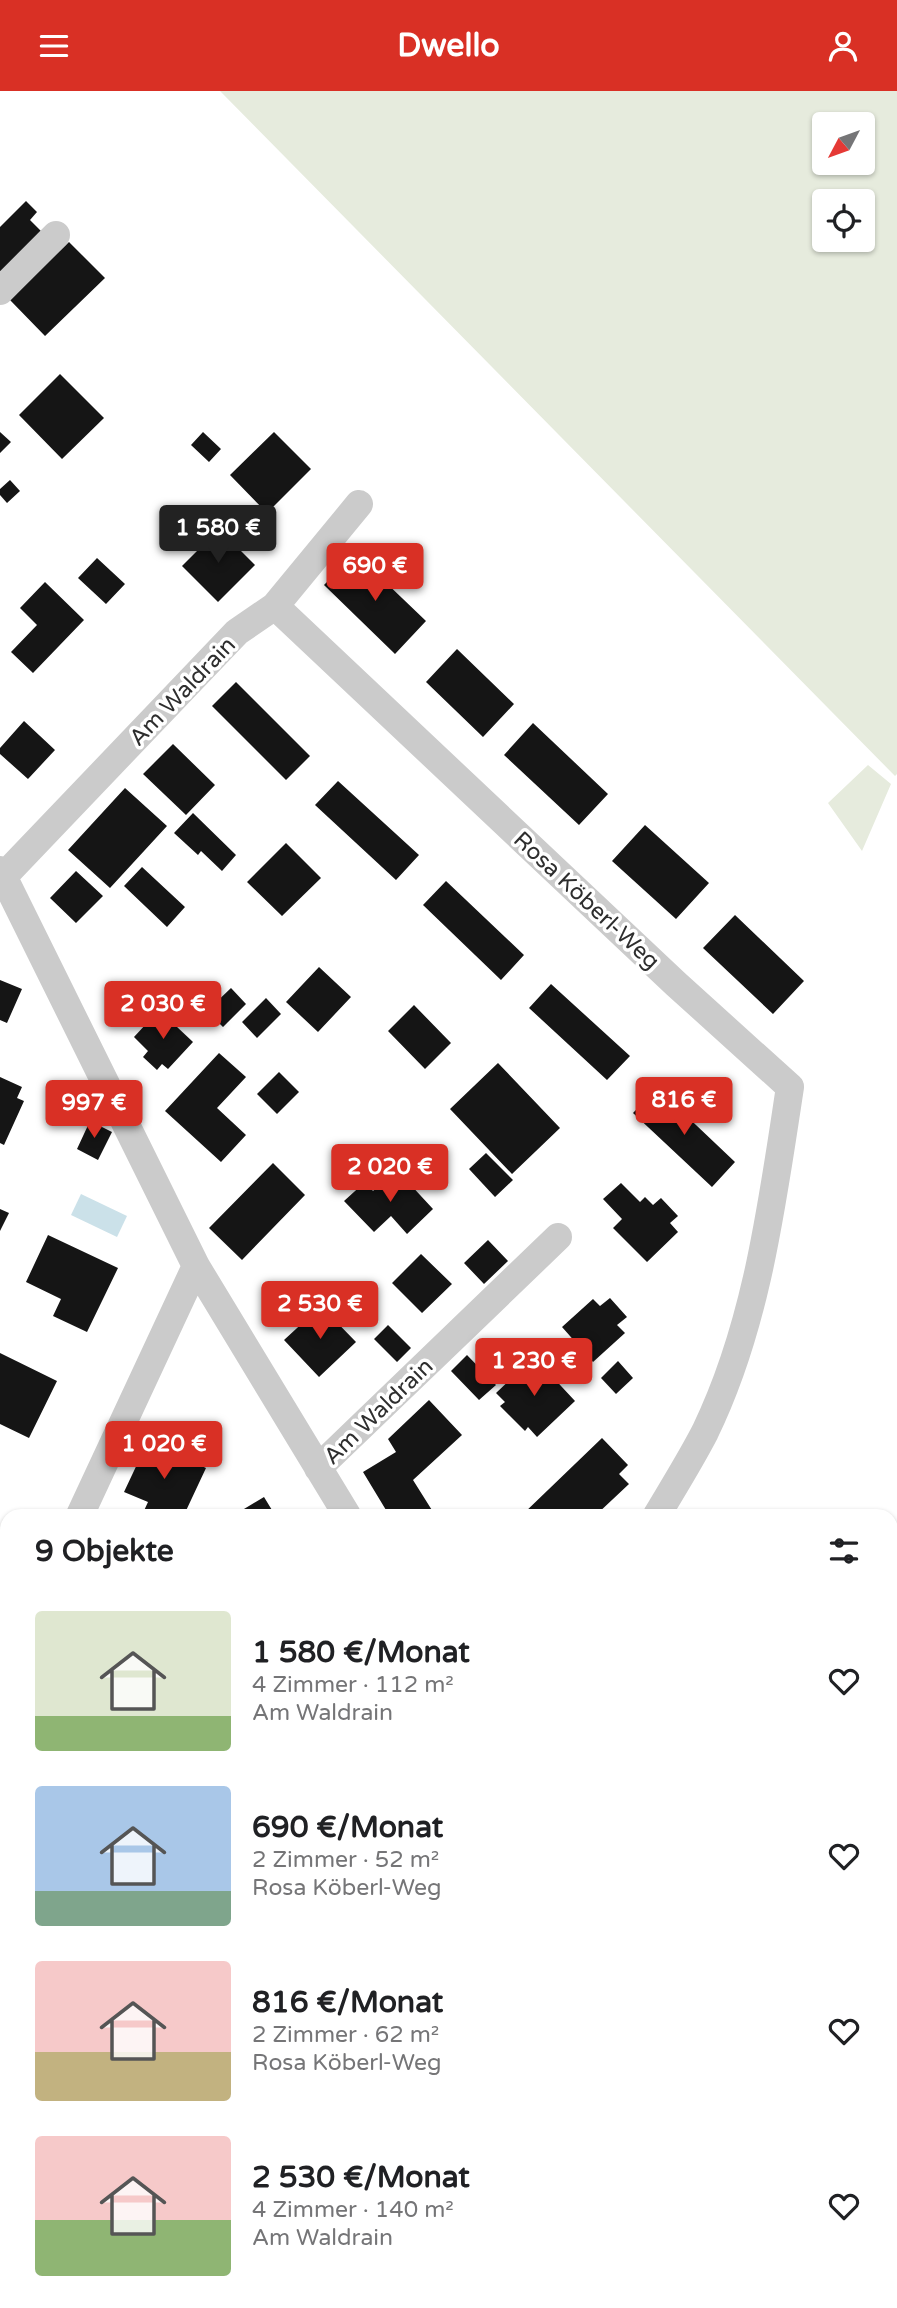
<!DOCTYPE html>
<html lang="de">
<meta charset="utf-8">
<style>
:root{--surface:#fff;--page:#f6f6f6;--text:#202124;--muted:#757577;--accent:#d93025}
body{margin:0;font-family:"Varela Round",sans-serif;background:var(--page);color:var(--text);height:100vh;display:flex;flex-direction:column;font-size:26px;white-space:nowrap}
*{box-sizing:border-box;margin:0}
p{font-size:23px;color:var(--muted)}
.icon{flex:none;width:38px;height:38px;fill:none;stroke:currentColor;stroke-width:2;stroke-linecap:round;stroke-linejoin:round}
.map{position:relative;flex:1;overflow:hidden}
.side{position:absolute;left:0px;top:1418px;width:898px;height:800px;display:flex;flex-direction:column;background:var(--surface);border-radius:21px 21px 0 0;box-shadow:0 2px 5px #0004}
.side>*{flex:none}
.needle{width:46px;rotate:229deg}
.tools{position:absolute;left:812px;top:21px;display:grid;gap:14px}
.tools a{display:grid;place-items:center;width:63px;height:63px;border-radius:7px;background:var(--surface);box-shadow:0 2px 5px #0004;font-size:35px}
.price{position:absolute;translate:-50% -60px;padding:0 16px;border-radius:7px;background:var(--accent);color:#fff;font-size:23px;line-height:46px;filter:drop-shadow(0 2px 4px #0008)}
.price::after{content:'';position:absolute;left:50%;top:42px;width:21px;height:16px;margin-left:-10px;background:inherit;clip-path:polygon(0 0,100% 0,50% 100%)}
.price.current{background:#222;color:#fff}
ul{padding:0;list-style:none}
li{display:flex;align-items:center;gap:21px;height:175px;padding:0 35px}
li span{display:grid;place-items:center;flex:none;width:196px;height:140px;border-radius:7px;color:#555}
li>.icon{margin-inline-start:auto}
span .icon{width:84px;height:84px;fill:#fffc;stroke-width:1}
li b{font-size:30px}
h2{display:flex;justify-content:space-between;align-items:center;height:84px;padding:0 35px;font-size:30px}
header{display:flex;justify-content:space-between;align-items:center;height:91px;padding:0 35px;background:var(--accent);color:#fff;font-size:32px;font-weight:700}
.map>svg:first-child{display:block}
</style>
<header><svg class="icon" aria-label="menu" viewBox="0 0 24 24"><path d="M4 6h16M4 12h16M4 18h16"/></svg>Dwello<svg class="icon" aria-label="person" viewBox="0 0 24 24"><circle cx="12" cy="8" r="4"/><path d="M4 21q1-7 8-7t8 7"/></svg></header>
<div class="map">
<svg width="897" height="2217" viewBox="0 0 897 2217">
<rect width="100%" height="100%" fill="#fff"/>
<path fill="#e6ebdd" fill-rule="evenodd" d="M 220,0 L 897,0 L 897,683 L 895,685 ZM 824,33 L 863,33 L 863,72 L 824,72 ZM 824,110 L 863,110 L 863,149 L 824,149 Z
M 868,674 L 891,693 L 862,760 L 828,712 Z
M 0,2021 L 7,2025 L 7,2210 L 20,2210 L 18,2217 L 0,2217 Z"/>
<path fill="#cbe1e9" d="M 81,1103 L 127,1125 L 117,1146 L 71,1124 Z"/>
<path fill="#151515" d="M 26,110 L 37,121 L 30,129 L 42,141 L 0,182 L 0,136 Z
M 69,151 L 105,187 L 45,245 L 10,209 Z
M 60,283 L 104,327 L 62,368 L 19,324 Z
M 0,341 L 11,351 L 0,362 Z
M 203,341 L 221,358 L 209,371 L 191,354 Z
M 274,341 L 311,378 L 267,422 L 230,384 Z
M 10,389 L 20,400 L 7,412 L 0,404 L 0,398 Z
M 219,438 L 255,474 L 218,511 L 182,475 Z
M 355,462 L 426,530 L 395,563 L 324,494 Z
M 97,467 L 125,493 L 106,513 L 78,487 Z
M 45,491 L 84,529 L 33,582 L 11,561 L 37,534 L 20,517 Z
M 457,558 L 514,613 L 483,646 L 426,591 Z
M 236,591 L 310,665 L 286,689 L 212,615 Z
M 24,630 L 55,659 L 28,688 L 0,663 L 0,657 Z
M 533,632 L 608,703 L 579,734 L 504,664 Z
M 173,653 L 215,694 L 186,724 L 143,683 Z
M 338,690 L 419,764 L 396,789 L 315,714 Z
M 125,697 L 167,735 L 110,797 L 68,759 Z
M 193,722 L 236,764 L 222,780 L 201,760 L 198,764 L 174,742 Z
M 645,734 L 709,792 L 676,828 L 612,770 Z
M 286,752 L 321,787 L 282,825 L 247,791 Z
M 142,776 L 185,816 L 167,836 L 124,795 Z
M 76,780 L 103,805 L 76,832 L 50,807 Z
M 446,790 L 524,864 L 501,889 L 423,814 Z
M 735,824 L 804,890 L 773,923 L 703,857 Z
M 319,876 L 351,906 L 318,941 L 286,911 Z
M 0,889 L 22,898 L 7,932 L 0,929 Z
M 551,893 L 630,965 L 607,989 L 529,917 Z
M 231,897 L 246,913 L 223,936 L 207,920 Z
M 266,907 L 281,923 L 257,947 L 242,931 Z
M 414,914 L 451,952 L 425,978 L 388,940 Z
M 159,919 L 193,951 L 168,978 L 162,973 L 157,979 L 143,966 L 148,960 L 134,946 Z
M 219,962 L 246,986 L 217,1017 L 246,1044 L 221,1071 L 165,1020 Z
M 498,972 L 560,1037 L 512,1083 L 450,1018 Z
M 279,981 L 299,1001 L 277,1023 L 257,1003 Z
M 0,986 L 22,996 L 17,1007 L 24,1010 L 4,1054 L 0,1052 Z
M 657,997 L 735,1071 L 712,1096 L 633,1022 Z
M 90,1030 L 112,1041 L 98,1069 L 77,1058 Z
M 486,1062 L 513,1089 L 495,1106 L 469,1078 Z
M 273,1072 L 305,1104 L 242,1169 L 209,1137 Z
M 396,1078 L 433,1118 L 407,1143 L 391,1125 L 374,1141 L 344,1110 L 365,1091 L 373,1100 Z
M 621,1092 L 640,1111 L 645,1106 L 653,1114 L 661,1107 L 678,1125 L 670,1132 L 678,1141 L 647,1171 L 613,1137 L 622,1128 L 603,1108 Z
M 0,1118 L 9,1122 L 0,1140 Z
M 48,1144 L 118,1177 L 87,1241 L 53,1225 L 61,1208 L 26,1191 Z
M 488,1149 L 508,1170 L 484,1193 L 464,1172 Z
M 421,1163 L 452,1193 L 422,1222 L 392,1192 Z
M 610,1207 L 627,1226 L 617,1234 L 625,1242 L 593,1271 L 562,1236 L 593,1208 L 600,1215 Z
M 321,1215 L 356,1251 L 319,1286 L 284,1249 Z
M 388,1234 L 411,1257 L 397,1271 L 374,1248 Z
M 0,1262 L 57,1290 L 29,1347 L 0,1333 Z
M 467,1264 L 496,1294 L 479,1309 L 451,1280 Z
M 534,1266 L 575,1310 L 537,1346 L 528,1336 L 525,1340 L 500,1315 L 505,1311 L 496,1302 Z
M 618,1270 L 633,1287 L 616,1303 L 601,1287 Z
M 429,1309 L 462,1344 L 413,1389 L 435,1424 L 389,1424 L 363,1381 L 396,1361 L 388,1348 Z
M 602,1347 L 628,1374 L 619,1383 L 629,1393 L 596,1424 L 592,1424 L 586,1419 L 580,1424 L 522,1424 Z
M 148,1350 L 206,1377 L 184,1424 L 142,1424 L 148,1411 L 124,1401 Z
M 264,1406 L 275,1424 L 234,1424 Z
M 891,1830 L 897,1835 L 897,1889 L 891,1896 Z
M 891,2169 L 897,2171 L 897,2191 L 891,2208 Z
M 90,2210 L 117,2210 L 114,2217 L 106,2217 Z
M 815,2210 L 891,2210 L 889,2217 L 834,2217 Z"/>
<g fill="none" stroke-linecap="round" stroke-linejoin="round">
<path stroke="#cbcbcb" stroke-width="14" d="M 891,1769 L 897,1774"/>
<path stroke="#cbcbcb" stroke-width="28" d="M 0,200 L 56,144
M 275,515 L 676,893 L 790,996 C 772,1113 757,1234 705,1341 C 690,1370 673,1397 657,1424
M 0,779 L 196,1175 L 347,1424
M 3,786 L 237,541 L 275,515 L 359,413
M 318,1377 L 558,1146
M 80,1424 L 196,1175
M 0,1596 L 7,1581
M 0,1709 L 7,1713
M 757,2210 L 761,2217"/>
<path stroke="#cbcbcb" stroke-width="35" d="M 0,1991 L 7,1995
M 421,2210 L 451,2217"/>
</g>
<g text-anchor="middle" stroke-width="7" stroke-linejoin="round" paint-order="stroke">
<g font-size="23" fill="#2e2e2e" stroke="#fff">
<text transform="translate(182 600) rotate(-46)" y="8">Am Waldrain</text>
<text transform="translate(587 809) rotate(43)" y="8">Rosa Köberl-Weg</text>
<text transform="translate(378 1320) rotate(-44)" y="8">Am Waldrain</text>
</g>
</g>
</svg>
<div class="tools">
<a><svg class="needle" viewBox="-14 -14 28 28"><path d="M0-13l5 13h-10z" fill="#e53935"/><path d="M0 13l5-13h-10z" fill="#757577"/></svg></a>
<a><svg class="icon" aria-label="locate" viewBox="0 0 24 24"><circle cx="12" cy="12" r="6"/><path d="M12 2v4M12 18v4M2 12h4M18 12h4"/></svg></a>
</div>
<b class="price current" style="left:218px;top:474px">1 580 €</b>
<b class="price" style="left:375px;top:512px">690 €</b>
<b class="price" style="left:163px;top:950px">2 030 €</b>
<b class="price" style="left:684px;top:1046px">816 €</b>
<b class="price" style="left:94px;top:1049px">997 €</b>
<b class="price" style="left:390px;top:1113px">2 020 €</b>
<b class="price" style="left:320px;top:1250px">2 530 €</b>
<b class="price" style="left:534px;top:1307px">1 230 €</b>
<b class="price" style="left:164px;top:1390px">1 020 €</b>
<section class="side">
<h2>9 Objekte<svg class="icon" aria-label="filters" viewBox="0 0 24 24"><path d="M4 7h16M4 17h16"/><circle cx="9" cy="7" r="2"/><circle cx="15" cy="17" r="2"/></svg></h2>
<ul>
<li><span style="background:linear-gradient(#dfe7d0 75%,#8fb573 0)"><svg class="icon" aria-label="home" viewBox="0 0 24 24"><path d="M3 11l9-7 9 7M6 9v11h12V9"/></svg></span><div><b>1 580 €/Monat</b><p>4 Zimmer · 112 m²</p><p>Am Waldrain</p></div><svg class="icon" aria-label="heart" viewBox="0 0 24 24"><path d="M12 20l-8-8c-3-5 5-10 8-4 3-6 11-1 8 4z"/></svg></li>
<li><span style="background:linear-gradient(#a9c7e8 75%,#7fa58c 0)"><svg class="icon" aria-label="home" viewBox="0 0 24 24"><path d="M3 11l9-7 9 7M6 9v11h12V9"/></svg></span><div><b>690 €/Monat</b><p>2 Zimmer · 52 m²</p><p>Rosa Köberl-Weg</p></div><svg class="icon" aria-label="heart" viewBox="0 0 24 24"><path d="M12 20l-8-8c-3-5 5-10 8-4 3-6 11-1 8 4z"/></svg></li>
<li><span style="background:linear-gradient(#f6c9c9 65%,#c2b280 0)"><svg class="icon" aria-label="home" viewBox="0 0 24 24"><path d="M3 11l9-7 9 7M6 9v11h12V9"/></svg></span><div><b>816 €/Monat</b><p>2 Zimmer · 62 m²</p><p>Rosa Köberl-Weg</p></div><svg class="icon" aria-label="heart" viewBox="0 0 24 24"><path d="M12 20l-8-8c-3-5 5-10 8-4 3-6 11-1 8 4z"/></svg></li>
<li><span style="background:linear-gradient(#f6c9c9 60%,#8fb573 0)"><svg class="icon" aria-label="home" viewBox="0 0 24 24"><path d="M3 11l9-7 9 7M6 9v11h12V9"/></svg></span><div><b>2 530 €/Monat</b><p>4 Zimmer · 140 m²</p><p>Am Waldrain</p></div><svg class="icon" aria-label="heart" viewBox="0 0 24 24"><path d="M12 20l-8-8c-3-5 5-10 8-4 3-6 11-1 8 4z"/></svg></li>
</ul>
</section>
</div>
